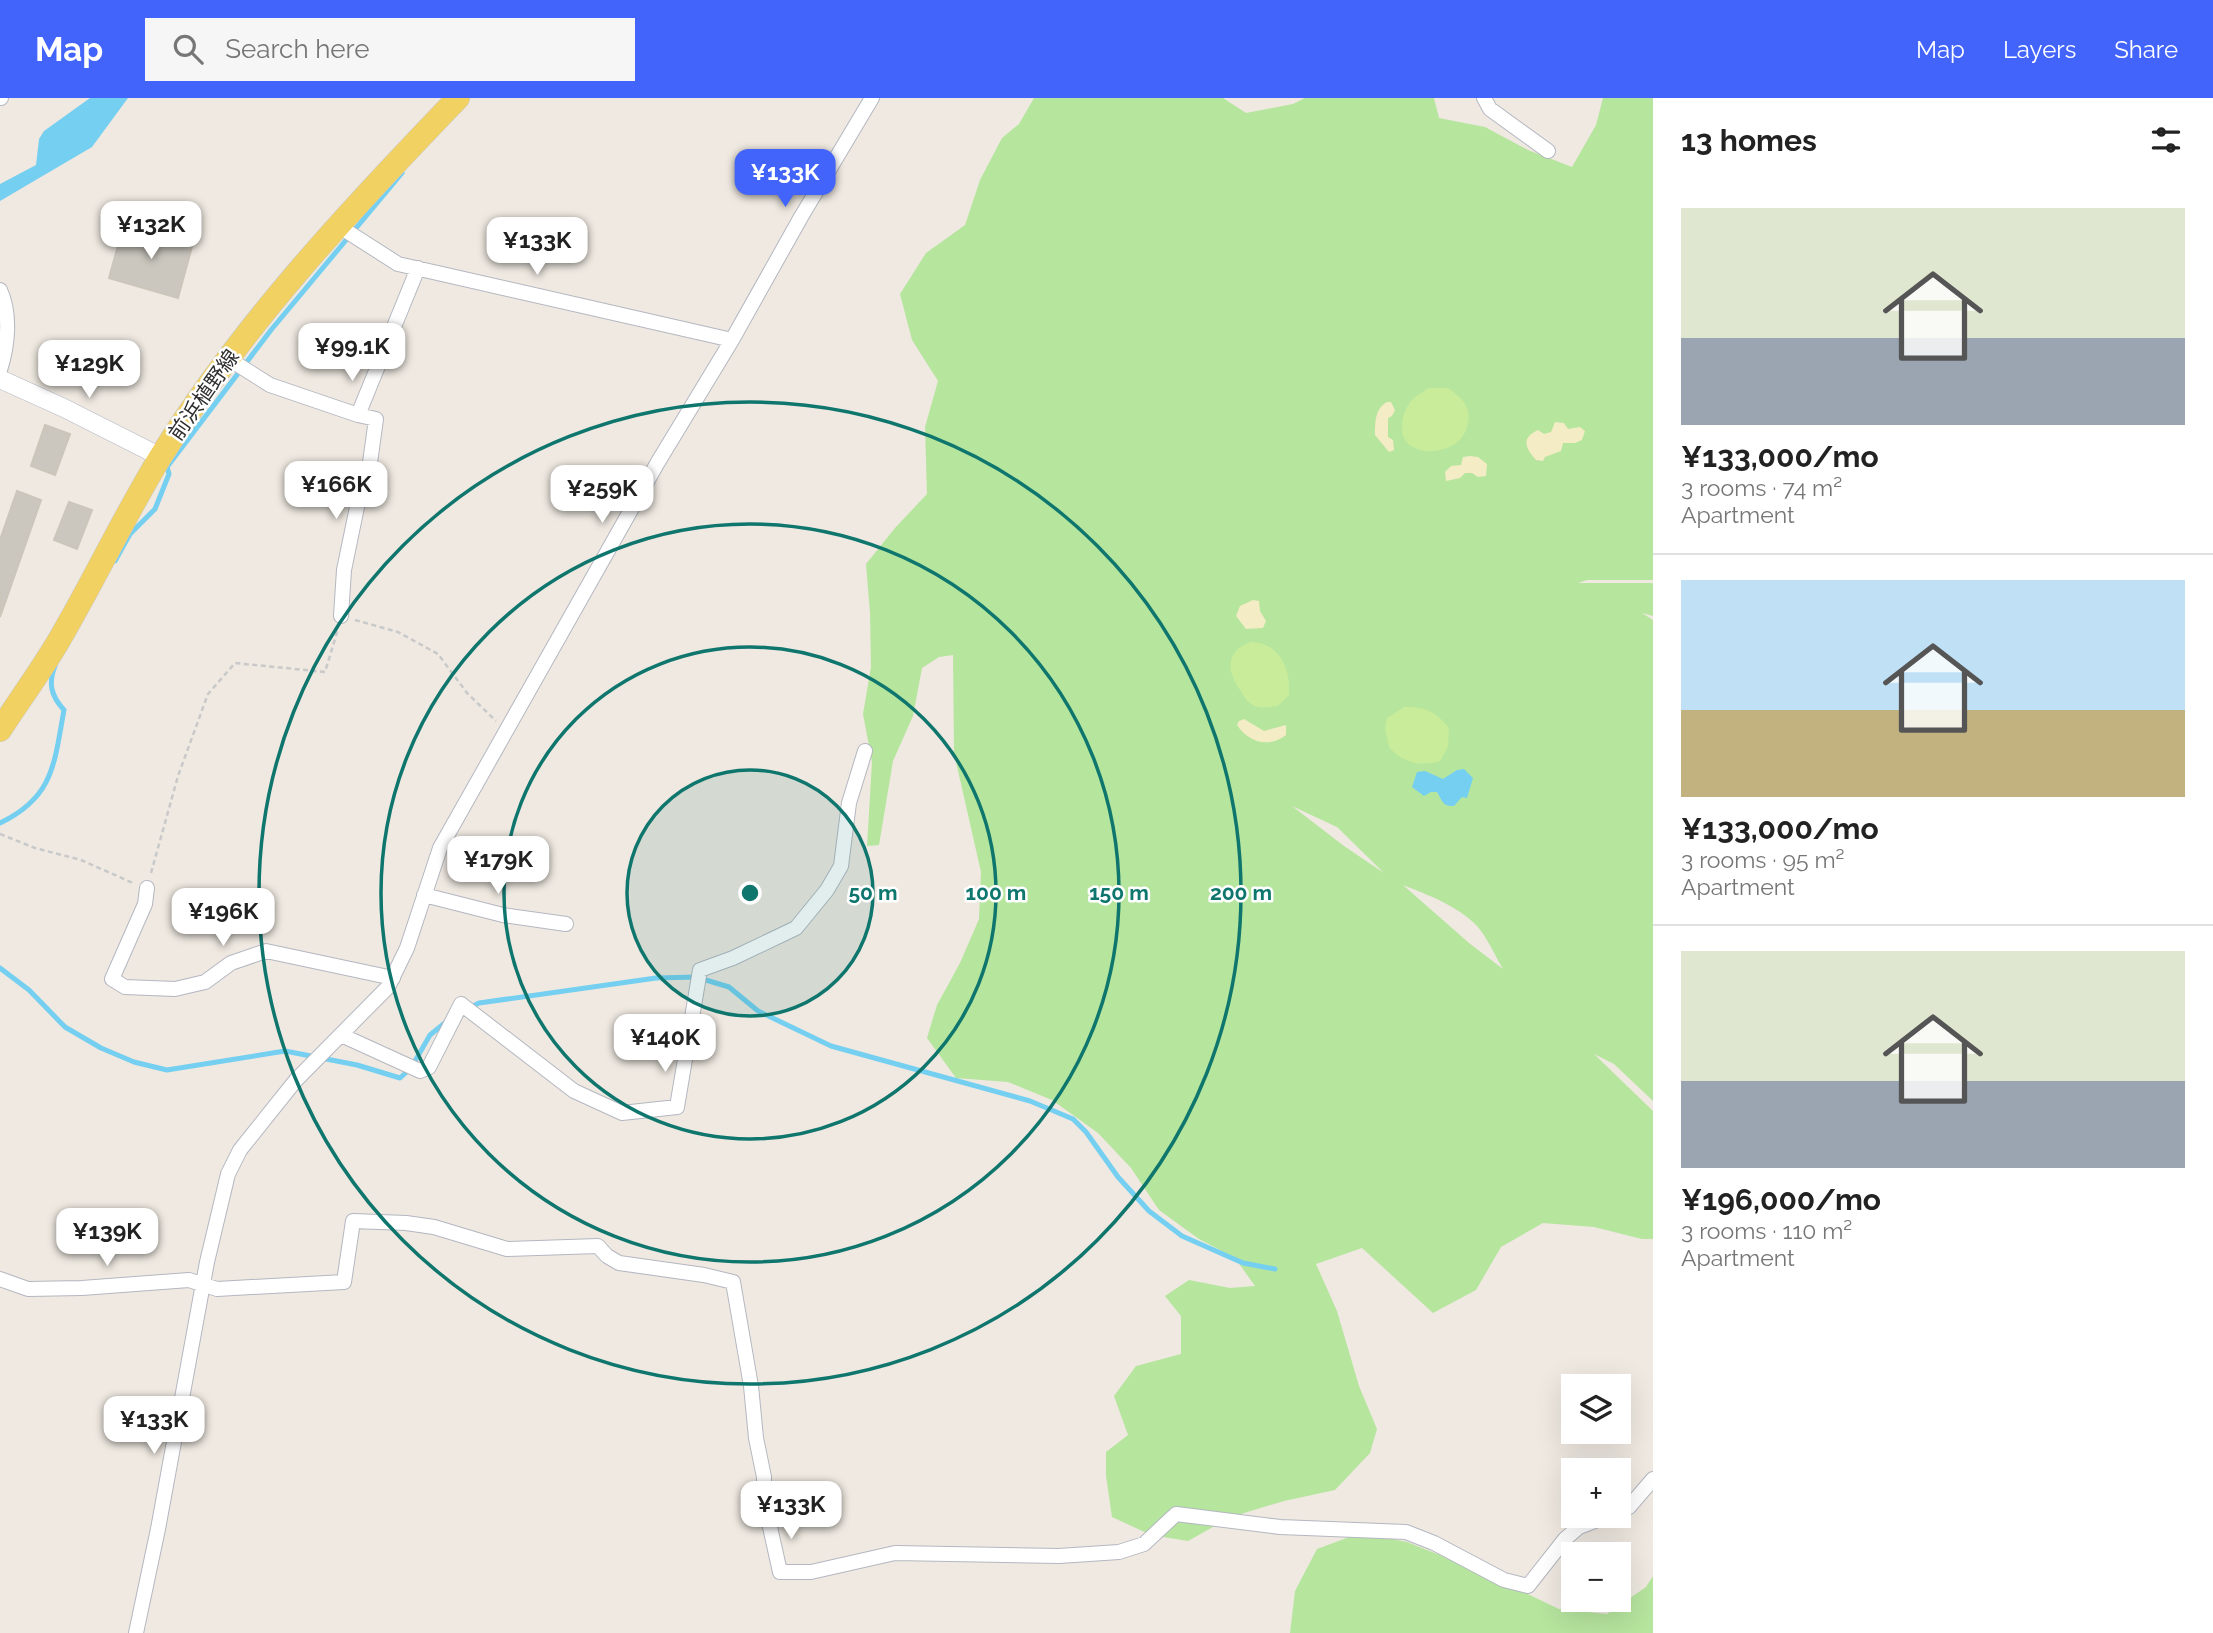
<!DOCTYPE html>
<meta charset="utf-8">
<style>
:root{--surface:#fff;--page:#f6f6f6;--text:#222;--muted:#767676;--line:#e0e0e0;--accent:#4264fb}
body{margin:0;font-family:Raleway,"Noto Sans JP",sans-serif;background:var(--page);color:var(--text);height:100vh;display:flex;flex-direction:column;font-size:26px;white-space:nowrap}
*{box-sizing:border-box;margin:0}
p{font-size:23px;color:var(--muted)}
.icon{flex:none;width:38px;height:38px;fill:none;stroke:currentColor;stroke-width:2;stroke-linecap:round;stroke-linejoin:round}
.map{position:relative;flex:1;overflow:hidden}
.details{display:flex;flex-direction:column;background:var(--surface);width:560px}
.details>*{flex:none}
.tools{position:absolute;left:1561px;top:1276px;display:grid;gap:14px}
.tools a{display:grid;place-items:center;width:70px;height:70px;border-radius:0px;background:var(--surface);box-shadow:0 7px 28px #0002;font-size:35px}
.price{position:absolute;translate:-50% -60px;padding:0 16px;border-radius:14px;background:#fff;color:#222;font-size:23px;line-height:46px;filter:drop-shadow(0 2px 4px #0008)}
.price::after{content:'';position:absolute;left:50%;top:42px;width:21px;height:16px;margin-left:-10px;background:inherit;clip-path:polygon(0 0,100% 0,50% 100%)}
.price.selected{background:var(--accent);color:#fff}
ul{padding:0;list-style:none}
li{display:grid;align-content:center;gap:14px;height:371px;padding:0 28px}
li+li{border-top:2px solid var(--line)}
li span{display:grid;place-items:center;height:217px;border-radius:0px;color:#555}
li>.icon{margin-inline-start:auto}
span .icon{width:126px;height:126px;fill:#fffc;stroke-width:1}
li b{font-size:30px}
h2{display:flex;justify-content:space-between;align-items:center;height:84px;padding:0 28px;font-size:30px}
header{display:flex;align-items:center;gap:42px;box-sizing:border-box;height:98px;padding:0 35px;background:var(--accent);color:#fff}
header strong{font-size:33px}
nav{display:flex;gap:38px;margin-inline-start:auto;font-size:24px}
.search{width:490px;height:63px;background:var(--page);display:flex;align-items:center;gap:18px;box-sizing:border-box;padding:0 24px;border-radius:0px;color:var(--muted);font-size:26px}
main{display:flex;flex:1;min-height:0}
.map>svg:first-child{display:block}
</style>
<header>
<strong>Map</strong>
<div class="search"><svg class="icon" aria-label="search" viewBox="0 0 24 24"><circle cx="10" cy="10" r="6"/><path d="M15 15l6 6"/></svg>Search here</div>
<nav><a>Map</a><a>Layers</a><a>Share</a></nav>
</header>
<main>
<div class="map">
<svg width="1653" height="1535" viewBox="0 0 1653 1535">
<rect width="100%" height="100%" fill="#efe9e1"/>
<path fill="#b6e59e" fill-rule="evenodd" d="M 1034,0 L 1223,0 L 1246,15 L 1293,6 L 1305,0 L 1434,0 L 1439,20 L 1485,29 L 1528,52 L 1572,69 L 1596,27 L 1603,0 L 1653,0 L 1653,482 L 1587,482 L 1578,485 L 1653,485 L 1653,518 L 1642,515 L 1653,522 L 1653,1003 L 1614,966 L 1594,956 L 1653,1013 L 1653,1141 L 1642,1141 L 1594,1129 L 1543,1125 L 1501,1149 L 1476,1192 L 1433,1215 L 1362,1150 L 1316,1166 L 1337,1213 L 1359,1288 L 1377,1331 L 1370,1355 L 1335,1392 L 1284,1403 L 1231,1419 L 1188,1443 L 1151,1437 L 1112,1419 L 1106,1378 L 1106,1354 L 1128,1337 L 1114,1298 L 1136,1268 L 1181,1256 L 1181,1218 L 1165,1198 L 1189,1182 L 1230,1190 L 1255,1188 L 1235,1160 L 1199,1141 L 1159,1112 L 1131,1070 L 1098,1035 L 1052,1002 L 1008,984 L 956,980 L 927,940 L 937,907 L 960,865 L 979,821 L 981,774 L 954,655 L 953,557 L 939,559 L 922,570 L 913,618 L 893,663 L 879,747 L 867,748 L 872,664 L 863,616 L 871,569 L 870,515 L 866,466 L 895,430 L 927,396 L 925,329 L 938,283 L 912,242 L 900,196 L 926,155 L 965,127 L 980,82 L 1002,40 L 1019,26 ZM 1292,708 L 1337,729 L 1384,775 L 1344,748 ZM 1403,787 C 1428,797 1458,808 1477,828 C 1487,839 1495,858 1503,871 L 1469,845 Z
M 1360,1435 L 1407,1444 L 1475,1471 L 1559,1511 L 1607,1516 L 1646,1489 L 1653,1478 L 1653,1535 L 1290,1535 L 1295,1493 L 1317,1451 Z"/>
<path fill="#f3ecc5" d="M 1387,304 L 1391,304 L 1395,312 L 1392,318 L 1388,320 L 1388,339 L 1393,342 L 1394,352 L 1389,354 L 1375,337 C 1375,325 1375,310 1387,304 Z
M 1555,324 L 1564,325 L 1568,331 L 1580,329 L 1585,333 L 1582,342 L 1575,345 L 1563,345 L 1561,353 L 1545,359 L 1543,363 L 1536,362 C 1526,351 1520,340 1538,332 L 1544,336 L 1551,334 Z
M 1470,358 L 1478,359 L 1487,366 L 1486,378 L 1478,379 L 1472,375 L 1465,375 L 1460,380 L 1446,383 L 1445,374 L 1451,368 L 1461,367 L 1463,359 Z
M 1253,502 L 1259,503 L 1260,513 L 1266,523 L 1263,530 L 1246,531 L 1236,518 L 1240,508 Z
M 1244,621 L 1264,633 L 1286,627 L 1286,637 C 1269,650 1249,645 1237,627 L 1239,623 Z"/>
<path fill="#c9ec9a" d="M 1429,290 L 1448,290 C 1463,301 1473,310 1467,329 C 1459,361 1398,362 1402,327 C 1404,307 1412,300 1429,290 Z
M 1251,544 C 1280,545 1291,571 1289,597 L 1278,608 C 1270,609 1262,611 1255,608 C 1248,605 1244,599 1240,592 C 1226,572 1226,552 1251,544 Z
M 1404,609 C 1426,609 1435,613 1449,630 L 1448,649 L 1440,663 C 1420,669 1403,665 1389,649 L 1385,630 L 1387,620 Z"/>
<path fill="#75cff0" d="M 90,0 L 128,0 L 92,49 L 0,103 L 0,86 L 36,67 L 39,41 L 44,33 Z
M 1464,671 L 1473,680 L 1467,700 L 1462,699 L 1454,708 C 1442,709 1442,702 1437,694 L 1431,694 L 1424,698 L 1412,689 L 1417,674 L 1425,673 L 1443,681 L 1457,672 Z"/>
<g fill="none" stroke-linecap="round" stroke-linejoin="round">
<path stroke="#75cff0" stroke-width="5" d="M 115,463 L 130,436 L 155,411 L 169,376 L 167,369 L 271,232 L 402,75
M 0,725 C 54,699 54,666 64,612 C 51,598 48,585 55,568
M 0,870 L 29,892 L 65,929 L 101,950 L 134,964 L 167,972 L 285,953 L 357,967 L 400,980 L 411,970 L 430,937 L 446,924
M 469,910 L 479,905 L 656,880 L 696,879 L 729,889 L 758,913 L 831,948 L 1030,1003 L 1073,1021 L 1086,1034 L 1118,1079 L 1149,1113 L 1182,1138 L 1243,1165 L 1275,1171"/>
</g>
<path fill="#cbc7bf" stroke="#cbc5ba" stroke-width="2" d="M 124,126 L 193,145 L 178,200 L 109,180 Z
M 45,327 L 70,336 L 55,377 L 31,368 Z
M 17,393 L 41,402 L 0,519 L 0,442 Z
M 69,404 L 92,412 L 77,451 L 54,442 Z"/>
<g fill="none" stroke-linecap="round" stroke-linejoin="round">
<g stroke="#b4b7c1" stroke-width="16">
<path id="minor" d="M 0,0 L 1,0
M 1484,0 L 1490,11 L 1548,53
M 337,127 L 398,166 L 732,242
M 0,192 C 11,216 8,247 0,272
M 229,261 L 270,287 L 358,317 L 418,170
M 341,518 L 344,472 L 357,409 L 369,372 L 376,321 L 358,317
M 147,790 L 145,806 L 112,881 L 125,889 L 175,891 L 205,884 L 231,865 L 266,853 L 393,880
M 424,797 L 503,817 L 566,826
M 341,937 L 420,973 L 429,969 L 461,906 L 574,993 L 622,1015 L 677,1009 L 700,872 L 733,860 L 796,830 L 827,792 L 841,768 L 849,705 L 865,653
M 0,1181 L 28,1191 L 82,1190 L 189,1182 L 217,1191 L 344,1184 L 353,1123 L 406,1125 L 434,1129 L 507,1151 L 598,1148 L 607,1158 L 619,1165 L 704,1177 L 733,1184 L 751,1288 L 756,1340 L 764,1379 L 764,1402 L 780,1474 L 811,1474 L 895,1455 L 1059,1458 L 1119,1454 L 1144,1446 L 1176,1416 L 1280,1429 L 1406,1434 L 1434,1445 L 1504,1482 L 1528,1488 L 1565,1441 L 1579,1429 L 1608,1418
M 1619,1413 L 1629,1409 L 1653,1381
M 136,1535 L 158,1431 L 207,1164 L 228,1076 L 240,1052 L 296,982 L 388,889 L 407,850 L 440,750 L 658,364 L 732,242 L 801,119 L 872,0"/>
</g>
<g stroke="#b4b7c1" stroke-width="19">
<path id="tertiary" d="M 0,281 L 64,310 L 161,359"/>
</g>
<g stroke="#c9c9c9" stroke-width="24">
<path id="primary" d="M 0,632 C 19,603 40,574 58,544 C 94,483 124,418 161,358 C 243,226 351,111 458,0"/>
</g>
<path stroke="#c9c9c9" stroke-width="2.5" stroke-dasharray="5 3.5" stroke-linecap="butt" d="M 355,522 L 398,534 L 438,556 L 467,595 L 496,623
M 0,736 L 35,750 L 81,762 L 133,785
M 151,775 L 178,678 L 208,596 L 235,565 L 325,574 L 338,531"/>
<use href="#minor" stroke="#fff" stroke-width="14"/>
<use href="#tertiary" stroke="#fff" stroke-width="18"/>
<use href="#primary" stroke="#f2d163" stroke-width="23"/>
</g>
<circle cx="750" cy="795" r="123" fill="#0f766e" fill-opacity=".12"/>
<g fill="none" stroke="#0f766e" stroke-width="3.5">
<circle cx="750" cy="795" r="123"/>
<circle cx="750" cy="795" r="246"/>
<circle cx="750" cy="795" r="369"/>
<circle cx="750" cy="795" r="491"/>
</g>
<g text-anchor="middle" stroke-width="5" stroke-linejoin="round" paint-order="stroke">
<g font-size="21" fill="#2e2e2e" stroke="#fff">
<text transform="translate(204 297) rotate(-55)" y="7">前浜植野線</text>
</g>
</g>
<circle cx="750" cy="795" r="10" fill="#0f766e" stroke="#fff" stroke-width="3.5"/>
<g font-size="21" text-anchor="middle" font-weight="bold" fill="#0f766e" stroke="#fff" stroke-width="5" stroke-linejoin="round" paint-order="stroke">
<text x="873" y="802">50 m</text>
<text x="996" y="802">100 m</text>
<text x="1119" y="802">150 m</text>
<text x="1241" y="802">200 m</text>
</g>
</svg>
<div class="tools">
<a><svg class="icon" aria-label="layers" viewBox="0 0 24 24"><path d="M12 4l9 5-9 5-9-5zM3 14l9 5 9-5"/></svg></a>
<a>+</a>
<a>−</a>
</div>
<b class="price selected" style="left:785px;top:111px">¥133K</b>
<b class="price" style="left:151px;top:163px">¥132K</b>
<b class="price" style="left:537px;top:179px">¥133K</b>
<b class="price" style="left:352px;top:285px">¥99.1K</b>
<b class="price" style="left:89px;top:302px">¥129K</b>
<b class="price" style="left:336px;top:423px">¥166K</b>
<b class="price" style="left:602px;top:427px">¥259K</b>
<b class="price" style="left:498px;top:798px">¥179K</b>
<b class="price" style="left:223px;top:850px">¥196K</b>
<b class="price" style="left:665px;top:976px">¥140K</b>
<b class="price" style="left:107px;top:1170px">¥139K</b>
<b class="price" style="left:154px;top:1358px">¥133K</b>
<b class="price" style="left:791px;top:1443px">¥133K</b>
</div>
<section class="details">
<h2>13 homes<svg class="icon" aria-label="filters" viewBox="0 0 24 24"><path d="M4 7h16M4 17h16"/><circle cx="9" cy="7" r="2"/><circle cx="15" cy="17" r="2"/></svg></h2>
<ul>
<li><span style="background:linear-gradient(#dfe7d0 60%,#9aa5b1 0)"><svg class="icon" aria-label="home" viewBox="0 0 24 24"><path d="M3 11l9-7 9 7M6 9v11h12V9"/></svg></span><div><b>¥133,000/mo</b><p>3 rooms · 74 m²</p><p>Apartment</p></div></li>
<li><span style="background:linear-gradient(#bfe0f5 60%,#c2b280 0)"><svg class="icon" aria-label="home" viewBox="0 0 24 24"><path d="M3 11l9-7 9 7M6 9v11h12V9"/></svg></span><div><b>¥133,000/mo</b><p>3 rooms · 95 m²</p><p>Apartment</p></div></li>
<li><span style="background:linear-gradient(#dfe7d0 60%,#9aa5b1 0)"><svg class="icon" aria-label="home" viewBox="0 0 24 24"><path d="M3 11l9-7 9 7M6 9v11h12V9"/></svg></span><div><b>¥196,000/mo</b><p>3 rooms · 110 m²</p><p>Apartment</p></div></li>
</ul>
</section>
</main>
